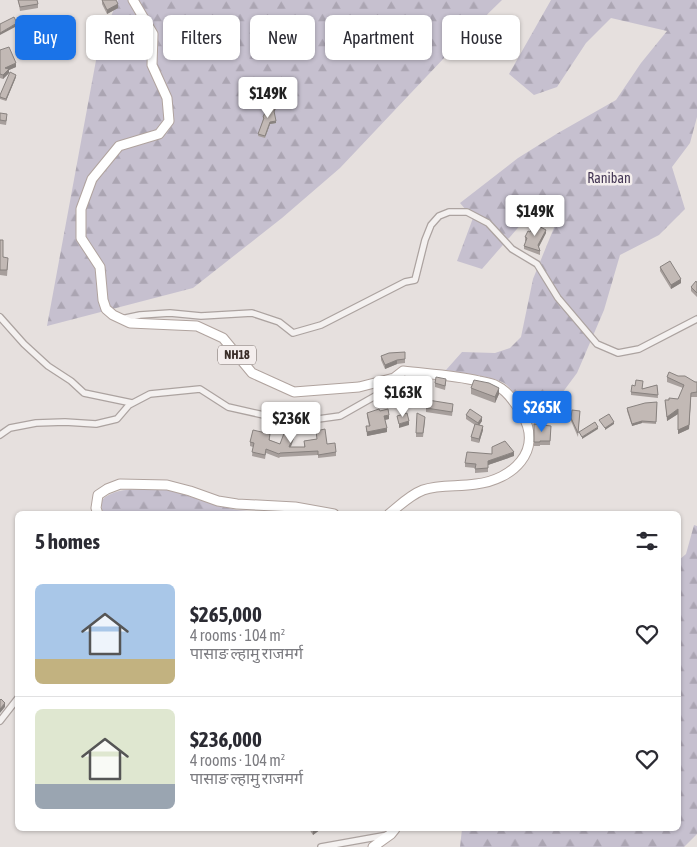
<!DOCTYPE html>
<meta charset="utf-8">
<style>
:root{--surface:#fff;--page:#f2f2f3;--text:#2b2b33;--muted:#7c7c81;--line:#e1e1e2;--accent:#1a73e8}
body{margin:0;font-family:"Asap Condensed","Noto Sans Devanagari",sans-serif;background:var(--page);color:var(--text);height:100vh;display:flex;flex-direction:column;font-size:19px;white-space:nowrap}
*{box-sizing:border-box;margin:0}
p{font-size:16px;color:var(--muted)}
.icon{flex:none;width:28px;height:28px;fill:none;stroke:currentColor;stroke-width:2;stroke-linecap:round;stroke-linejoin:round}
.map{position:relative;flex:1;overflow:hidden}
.details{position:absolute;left:15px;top:511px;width:666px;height:320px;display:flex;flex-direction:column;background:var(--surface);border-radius:8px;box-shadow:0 1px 4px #0004}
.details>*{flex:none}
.guide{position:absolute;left:15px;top:15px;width:668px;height:45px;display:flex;gap:10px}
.price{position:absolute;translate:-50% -42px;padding:0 11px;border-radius:5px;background:#fff;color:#222;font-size:16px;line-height:32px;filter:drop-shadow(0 1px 2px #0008)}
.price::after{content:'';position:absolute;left:50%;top:30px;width:15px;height:11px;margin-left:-8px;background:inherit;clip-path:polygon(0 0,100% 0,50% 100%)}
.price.selected{background:var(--accent);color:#fff}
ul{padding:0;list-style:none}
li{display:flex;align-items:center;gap:15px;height:125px;padding:0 20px}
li+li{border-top:1px solid var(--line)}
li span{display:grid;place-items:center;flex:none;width:140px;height:100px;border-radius:8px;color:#555}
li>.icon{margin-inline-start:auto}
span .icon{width:60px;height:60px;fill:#fffc;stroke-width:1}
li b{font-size:21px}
h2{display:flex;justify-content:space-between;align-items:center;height:60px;padding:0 20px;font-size:21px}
.chip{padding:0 18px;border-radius:8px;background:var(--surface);box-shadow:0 1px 4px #0004;font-size:18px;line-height:45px}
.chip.selected{background:var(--accent);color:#fff}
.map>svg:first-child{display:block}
</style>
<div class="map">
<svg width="697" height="847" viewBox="0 0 697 847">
<defs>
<pattern id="forest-firs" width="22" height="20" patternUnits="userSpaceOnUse" patternTransform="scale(1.25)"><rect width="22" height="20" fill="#c6c0cf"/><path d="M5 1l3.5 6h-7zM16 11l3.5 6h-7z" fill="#aba5b2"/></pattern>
</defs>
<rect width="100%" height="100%" fill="#e6e0de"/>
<path fill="url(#forest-firs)" d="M 118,0 L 502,0 L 462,39 L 340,168 L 282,218 L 193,288 L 47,326 L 99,44 Z
M 551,0 L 697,0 L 697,117 L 690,143 L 672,167 L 685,209 L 659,235 L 620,255 L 604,310 L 577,373 L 551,408 L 534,424 C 526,413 515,390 504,383 C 492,376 460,373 446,370 L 462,352 L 495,353 L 510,348 L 521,337 L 533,279 L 558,218 L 536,207 L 482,269 L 457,261 L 473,218 L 460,203 L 518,158 L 558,133 L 616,100 L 641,63 L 667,31 L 611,18 L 586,43 L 557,87 L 534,95 L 509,74 Z
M 139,489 L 168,489 L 215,505 L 237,510 L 283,514 L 106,514 L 102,510 L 101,501 C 111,490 125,490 139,489 Z
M 694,525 L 697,526 L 697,834 L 684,847 L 460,847 L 462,829 L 679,829 L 679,560 L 686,554 Z"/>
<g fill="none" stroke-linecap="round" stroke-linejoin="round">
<g stroke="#aca3a0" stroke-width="8">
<path id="minor" d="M 0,317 L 24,344 L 48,366 L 71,381 L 84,393 L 132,403
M 121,319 L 140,315 L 170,313 L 201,316 L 252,313 L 279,322 L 293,333 L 321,325 L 405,282 L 415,280 L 425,240 L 431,225 L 439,216 L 449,212 L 467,212 L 488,223 L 512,249 L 537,264 L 558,298 L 597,344 L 618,353 L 639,349 L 697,319
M 0,435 L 10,428 L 36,423 L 65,422 L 96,424 L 117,419 L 129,405 L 150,394 L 200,389 L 228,407 L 286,420 L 311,420 L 340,416 L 377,395 L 393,379
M 0,721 L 18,698
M 321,847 L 388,835"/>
</g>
<g stroke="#b0a39e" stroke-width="11">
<path id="primary" d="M 133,0 L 153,34 L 152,65 L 167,98 L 169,121 L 159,134 L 119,146 L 92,179 L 81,209 L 81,238 L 100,267 L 103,300 L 106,309 L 113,315 L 130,323 L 197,326 L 223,338 L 252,373 L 294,392 L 359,387 L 394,378 L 403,371 C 429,374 454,375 479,381 C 485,382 492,383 497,386 C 508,391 516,404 522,414 C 544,451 512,480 476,484 C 459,487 440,484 423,490 C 410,495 400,505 389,514
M 98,514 L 96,508 L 98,495 L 107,489 L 120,484 L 167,485 L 190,491 L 218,501 L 237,504 L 295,507 L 334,514
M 373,847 L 391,834 L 395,829"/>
</g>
<use href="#minor" stroke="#f4f1f0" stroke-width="5.5"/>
<use href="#primary" stroke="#fff" stroke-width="9"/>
</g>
<path fill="#a79f9c" d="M 18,0 L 38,4 L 38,8 L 20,11 Z
M 102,0 L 118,8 L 107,14 L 102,4 Z
M 0,50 L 16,67 L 9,70 L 9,73 L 3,79 L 0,78 Z
M 16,77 L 6,101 L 0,99 L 0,95 Z
M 277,107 L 274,112 L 276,123 L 270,124 L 265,138 L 258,136 L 263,119 L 263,117 Z
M 0,113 L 7,118 L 6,125 L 0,124 Z
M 530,232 L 546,233 L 539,247 L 540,251 L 540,255 L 524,249 L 524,246 L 526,241 L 525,241 L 525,237 Z
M 0,240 L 3,257 L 8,263 L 7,276 L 0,275 Z
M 660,267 L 681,283 L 671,289 L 660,271 Z
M 697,283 L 697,297 L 691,291 L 691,287 Z
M 405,352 L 405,363 L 397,364 L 385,369 L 381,360 L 381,356 Z
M 667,377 L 697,382 L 697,397 L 691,397 L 689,429 L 678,434 L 678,414 L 667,421 L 665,400 L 678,399 L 683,388 L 667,382 Z
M 435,383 L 446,383 L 445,390 L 435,387 Z
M 657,385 L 658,398 L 631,395 L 631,392 Z
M 471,388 L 499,394 L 495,403 L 471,394 Z
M 657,402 L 656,424 L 642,423 L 632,426 L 627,411 L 627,408 Z
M 426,408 L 453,408 L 452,416 L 426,412 Z
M 380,411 L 389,419 L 385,420 L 387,432 L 367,436 L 366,426 L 369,426 L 367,416 L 367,413 Z
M 580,411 L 578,437 L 571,421 L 571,418 Z
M 466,415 L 482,421 L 479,425 L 483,430 L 479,443 L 471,441 L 471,437 L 475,425 L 466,419 Z
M 425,421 L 423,437 L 416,437 L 416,433 Z
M 534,424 L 551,426 L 550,445 L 540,445 L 540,446 L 534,446 Z
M 316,431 L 327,444 L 336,452 L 336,456 L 318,458 L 318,455 L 280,457 L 279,458 L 266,453 L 265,459 L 252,456 L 253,447 L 250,446 L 250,442 L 270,438 L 270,440 L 280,444 L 295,435 L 291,447 L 304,447 L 304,441 L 317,439 Z
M 514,456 L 488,465 L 488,472 L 475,473 L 475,468 L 465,467 L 465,463 Z
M 309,829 L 321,829 L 313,835 Z"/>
<path fill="#88827f" d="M 118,4 L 118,8 L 107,14 L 107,10 Z
M 17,23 L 17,26 L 0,35 L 0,33 Z
M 16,63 L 16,67 L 9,70 L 9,73 L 3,79 L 3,75 L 5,68 Z
M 16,75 L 16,77 L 6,101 L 6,99 Z
M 276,121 L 276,123 L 270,124 L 265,138 L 270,122 Z
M 546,230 L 546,233 L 538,248 L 538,245 Z
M 681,279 L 681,283 L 671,289 L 671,285 Z
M 397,360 L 397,364 L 385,369 L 385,365 Z
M 499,388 L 499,394 L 495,403 L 495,397 Z
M 691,397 L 689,429 L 678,434 L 678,430 Z
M 678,409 L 678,414 L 667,421 L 667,417 Z
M 389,415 L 389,419 L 384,420 L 384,416 Z
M 482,417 L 482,421 L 478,427 L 478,423 Z
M 409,421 L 409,425 L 399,428 L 399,424 Z
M 642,421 L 642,423 L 632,426 L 632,424 Z
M 614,422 L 614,424 L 605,430 L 605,428 Z
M 483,426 L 483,430 L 479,443 L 479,439 Z
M 598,427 L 598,429 L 582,439 L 582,437 Z
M 387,428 L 387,432 L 367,436 L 367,432 Z
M 295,432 L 295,435 L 289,451 L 289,447 Z
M 514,452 L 514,456 L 488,465 L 488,461 Z
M 5,703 L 5,707 L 0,713 L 0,709 Z
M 316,829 L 321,829 L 313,835 L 313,831 Z"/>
<path fill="#c2b9b5" stroke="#88827f" d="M 18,0 L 37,0 L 38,4 L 20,7 Z
M 102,0 L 116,0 L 118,4 L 107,10 Z
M 14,17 L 17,23 L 0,33 L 0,24 Z
M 9,47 L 16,63 L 5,68 L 9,69 L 3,75 L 0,74 L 0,50 Z
M 10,72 L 16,75 L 6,99 L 0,97 L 0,95 Z
M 270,102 L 277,105 L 274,111 L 276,121 L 270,122 L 265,136 L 258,134 L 264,118 L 263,117 Z
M 0,113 L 7,114 L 6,121 L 0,120 Z
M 535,224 L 546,230 L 538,245 L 540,251 L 524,246 L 527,238 L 525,237 L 528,231 L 530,232 Z
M 0,240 L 3,240 L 3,257 L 8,258 L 7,270 L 0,270 Z
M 670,261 L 681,279 L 671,285 L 660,267 Z
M 696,281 L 697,283 L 697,293 L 691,287 Z
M 405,352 L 405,359 L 397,360 L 385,365 L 381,356 L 389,353 Z
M 669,372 L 678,376 L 685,376 L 695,382 L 697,382 L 697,392 L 691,393 L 689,425 L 678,430 L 678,409 L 667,417 L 665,400 L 669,400 L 669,398 L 678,399 L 684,385 L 667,377 Z
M 436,377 L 446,379 L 445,386 L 435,383 Z
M 474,380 L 489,383 L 499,388 L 495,397 L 471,388 Z
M 636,380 L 643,381 L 642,389 L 657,385 L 658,395 L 631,392 L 632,385 L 635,386 Z
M 428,400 L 453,404 L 452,412 L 426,408 Z
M 657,402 L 656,422 L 642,421 L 632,424 L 627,408 L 645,403 Z
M 379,409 L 380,411 L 388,409 L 389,415 L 384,416 L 387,428 L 367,432 L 366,426 L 370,426 L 367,413 Z
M 470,409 L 482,417 L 478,423 L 466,415 Z
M 572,410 L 580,411 L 578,433 L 571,418 Z
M 407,413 L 409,421 L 399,424 L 397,416 Z
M 417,413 L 425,417 L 423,433 L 416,433 Z
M 609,414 L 614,422 L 605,428 L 599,420 Z
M 595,422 L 598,427 L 582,437 L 579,432 Z
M 475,424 L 483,426 L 479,439 L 471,437 Z
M 534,424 L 551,426 L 550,441 L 540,441 L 540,442 L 534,442 Z
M 286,428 L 295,432 L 289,447 L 305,447 L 304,441 L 317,439 L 316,431 L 325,429 L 327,444 L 335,443 L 336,452 L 318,455 L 318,451 L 280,453 L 279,454 L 266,449 L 265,455 L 252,452 L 254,443 L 250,442 L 253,430 L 270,434 L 269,440 L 280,444 Z
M 505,441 L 514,452 L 488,461 L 488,468 L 475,469 L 476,464 L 465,463 L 467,452 L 492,454 L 492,447 Z
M 1,699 L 5,703 L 0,709 L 0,700 Z"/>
<g text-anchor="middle" stroke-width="5" stroke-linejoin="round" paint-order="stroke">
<rect fill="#f4eeed" stroke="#726864" stroke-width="1" x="218" y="345.5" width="38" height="19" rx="4"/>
<g font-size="12" font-weight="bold" fill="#3b2e29">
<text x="237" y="359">NH18</text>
</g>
<g font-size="14" fill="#453755" stroke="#f4eeed">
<text x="609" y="183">Raniban</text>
</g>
</g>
</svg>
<b class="price" style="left:268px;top:119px">$149K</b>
<b class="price" style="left:535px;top:237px">$149K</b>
<b class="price" style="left:403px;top:418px">$163K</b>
<b class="price selected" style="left:542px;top:433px">$265K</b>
<b class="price" style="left:291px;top:444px">$236K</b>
<div class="guide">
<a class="chip selected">Buy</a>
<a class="chip">Rent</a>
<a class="chip">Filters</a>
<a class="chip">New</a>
<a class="chip">Apartment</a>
<a class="chip">House</a>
</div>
<section class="details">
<h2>5 homes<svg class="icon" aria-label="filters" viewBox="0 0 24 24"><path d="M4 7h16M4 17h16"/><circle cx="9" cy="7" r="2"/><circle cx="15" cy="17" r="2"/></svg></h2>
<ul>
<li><span style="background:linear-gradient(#a9c7e8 75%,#c2b280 0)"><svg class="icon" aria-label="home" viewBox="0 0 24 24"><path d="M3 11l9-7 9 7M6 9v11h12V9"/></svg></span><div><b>$265,000</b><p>4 rooms · 104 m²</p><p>पासाङ ल्हामु राजमर्ग</p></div><svg class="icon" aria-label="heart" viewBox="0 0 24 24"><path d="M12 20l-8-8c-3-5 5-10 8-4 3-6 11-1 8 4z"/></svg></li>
<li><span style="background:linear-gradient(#dfe7d0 75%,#9aa5b1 0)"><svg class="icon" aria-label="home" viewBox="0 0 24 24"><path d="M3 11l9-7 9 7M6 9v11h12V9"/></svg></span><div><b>$236,000</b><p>4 rooms · 104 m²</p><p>पासाङ ल्हामु राजमर्ग</p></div><svg class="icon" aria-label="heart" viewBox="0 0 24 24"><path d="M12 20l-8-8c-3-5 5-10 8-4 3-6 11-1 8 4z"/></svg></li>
</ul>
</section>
</div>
